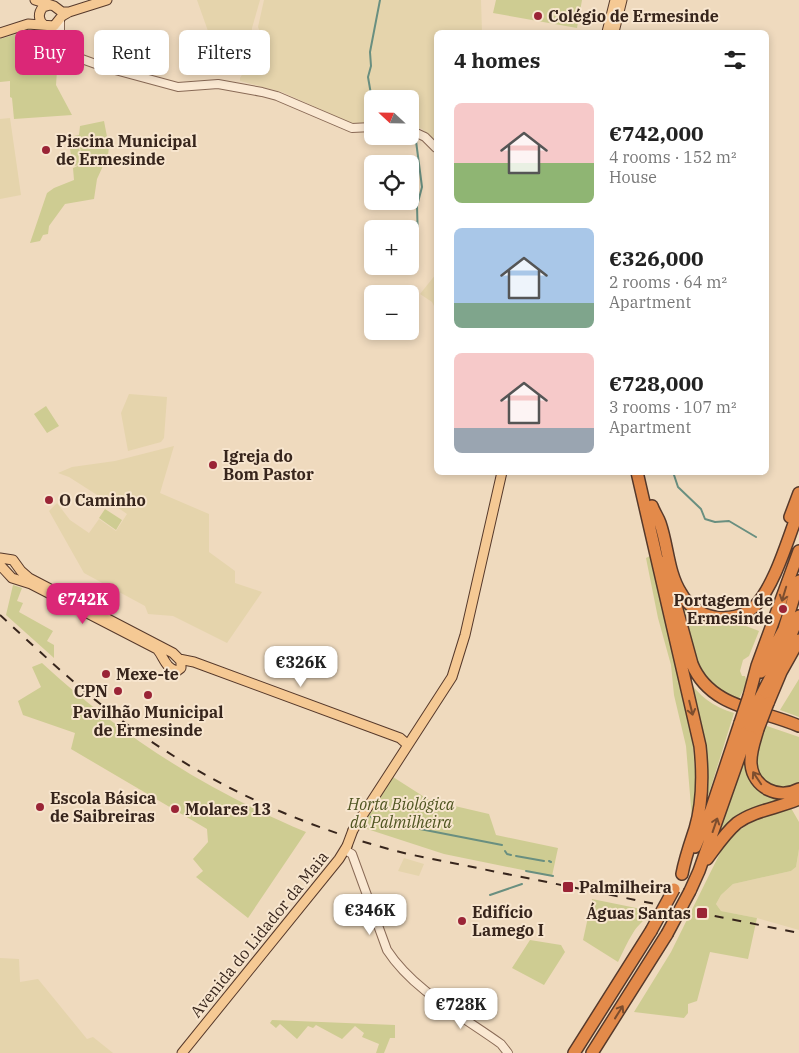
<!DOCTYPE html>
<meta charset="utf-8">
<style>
:root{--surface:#fff;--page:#f2f2f2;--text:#222;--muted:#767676;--accent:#db2777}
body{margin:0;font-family:"IBM Plex Serif",serif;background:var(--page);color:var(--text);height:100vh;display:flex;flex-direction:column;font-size:19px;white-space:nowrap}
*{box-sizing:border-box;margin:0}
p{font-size:16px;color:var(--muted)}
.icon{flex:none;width:28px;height:28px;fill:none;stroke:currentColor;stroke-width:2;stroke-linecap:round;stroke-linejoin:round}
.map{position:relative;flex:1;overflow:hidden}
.drawer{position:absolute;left:434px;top:30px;width:335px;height:445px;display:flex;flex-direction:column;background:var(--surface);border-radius:8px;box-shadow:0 2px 8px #0003}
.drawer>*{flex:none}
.top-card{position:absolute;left:15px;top:30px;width:344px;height:45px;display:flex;gap:10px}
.needle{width:32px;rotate:292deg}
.tools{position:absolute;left:364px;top:90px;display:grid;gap:10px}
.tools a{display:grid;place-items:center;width:55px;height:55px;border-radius:8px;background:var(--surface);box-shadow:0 2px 8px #0003;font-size:25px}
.price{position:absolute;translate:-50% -42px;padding:0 11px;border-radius:10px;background:#fff;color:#222;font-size:16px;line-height:32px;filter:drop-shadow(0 1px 2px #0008)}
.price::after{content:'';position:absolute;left:50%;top:30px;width:15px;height:11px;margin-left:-8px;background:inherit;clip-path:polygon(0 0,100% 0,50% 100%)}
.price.active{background:var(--accent);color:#fff}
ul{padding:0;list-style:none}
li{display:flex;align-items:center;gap:15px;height:125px;padding:0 20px}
li span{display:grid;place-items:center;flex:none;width:140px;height:100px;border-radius:8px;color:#555}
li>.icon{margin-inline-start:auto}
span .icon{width:60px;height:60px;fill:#fffc;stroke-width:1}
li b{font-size:21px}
h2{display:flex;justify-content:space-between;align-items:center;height:60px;padding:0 20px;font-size:21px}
.tag{padding:0 18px;border-radius:8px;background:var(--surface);box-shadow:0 2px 8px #0003;font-size:18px;line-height:45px}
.tag.active{background:var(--accent);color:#fff}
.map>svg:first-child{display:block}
</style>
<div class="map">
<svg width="799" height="1053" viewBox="0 0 799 1053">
<rect width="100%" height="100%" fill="#efdabe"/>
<path fill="#e5d4ac" d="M 197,0 L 260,0 L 252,28 L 252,47 L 243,50 L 220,65 Z
M 264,0 L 481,0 L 482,32 L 436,32 L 436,142 L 422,129 L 410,125 L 410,99 L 372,99 L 372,124 L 353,124 L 282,92 L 240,81 L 240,78 L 263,39 L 258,27 Z
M 10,118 L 21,195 L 0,199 L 0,119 Z
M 436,274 L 436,305 L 434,306 L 432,302 L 420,294 Z
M 129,394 L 167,397 L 164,438 L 161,442 L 128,451 L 121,413 Z
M 174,446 L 160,493 L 209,514 L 209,552 L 235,571 L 235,583 L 262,592 L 227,643 L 173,616 L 148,614 L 145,606 L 84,573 L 49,511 L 57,503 L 70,520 L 89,533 L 99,519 L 116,531 L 127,514 L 117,507 L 115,504 L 108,502 L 69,477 L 58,473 L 72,467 L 115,461 Z
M 799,849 L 799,930 L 757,918 L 721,911 L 716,904 L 721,895 L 733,884 L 791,871 L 796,867 Z
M 404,858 L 424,864 L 419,876 L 398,871 Z
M 0,958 L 19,959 L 20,982 L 38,979 L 87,1039 L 93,1037 L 113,1053 L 0,1053 Z"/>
<path fill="#cecc92" d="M 496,0 L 582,0 L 577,28 L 493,13 Z
M 33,29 L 48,32 L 58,44 L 62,58 L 57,71 L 56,85 L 72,115 L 14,119 L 12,98 L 10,97 L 10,81 L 0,82 L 0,39 Z
M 104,121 L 109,147 L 108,155 L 97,179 L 94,199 L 65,204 L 49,226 L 48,234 L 43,235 L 40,241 L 30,243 L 47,193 L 54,188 L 74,180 L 73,168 L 80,165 L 73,166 L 70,149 L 79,148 L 83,164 L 80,147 L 76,146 L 74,136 L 79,135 L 80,126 Z
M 46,406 L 59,426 L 47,433 L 34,414 Z
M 105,509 L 122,520 L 116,530 L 99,518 Z
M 650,556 L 692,734 L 696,784 L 692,819 L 686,746 L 674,695 L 671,665 L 658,618 L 646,558 Z
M 13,585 L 22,588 L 17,601 L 23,603 L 19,612 L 53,631 L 47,641 L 54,645 L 54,658 L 6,615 Z
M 681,602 L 702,616 L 750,614 L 746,626 L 759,631 L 749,656 L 743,660 L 740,671 L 742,676 L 745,676 L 747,682 L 738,701 C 695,682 692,644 681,602 Z
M 42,663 C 121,736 206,790 306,832 L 248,918 L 196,877 L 203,871 L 193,859 L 208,842 L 207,829 L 71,749 L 75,733 L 23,715 L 18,701 L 41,687 L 32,667 Z
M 687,678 C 699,696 713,707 734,713 L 706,803 Z
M 799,679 L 799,717 L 780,710 Z
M 764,725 L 799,737 L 799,786 L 778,790 L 761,780 L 755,761 Z
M 745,759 C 748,785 760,799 787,798 L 717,838 Z
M 393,777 L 429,800 L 489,814 L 496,835 L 558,848 L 552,876 L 444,854 L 361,827 Z
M 791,808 L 799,822 L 799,849 L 796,867 L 791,871 L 733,884 L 721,895 L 716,904 L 721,911 L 757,918 L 748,959 L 710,952 L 697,1001 L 688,1004 L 688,1013 L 684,1018 L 634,1012 L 671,952 L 724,845 C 743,823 764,815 791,808 Z
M 592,899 L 651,911 C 646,920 638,924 633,933 C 627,942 623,952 618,962 L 583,940 Z
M 530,940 L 561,945 L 565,952 L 544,985 L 512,968 Z
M 272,1020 L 395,1025 L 395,1038 L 390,1038 L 384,1053 L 376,1053 L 379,1044 L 362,1037 L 364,1033 L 355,1026 L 342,1039 L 316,1025 L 313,1028 L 308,1026 L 297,1039 L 280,1024 L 276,1028 L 270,1023 Z"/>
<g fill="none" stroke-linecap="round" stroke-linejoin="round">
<path stroke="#698f80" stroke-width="2" d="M 372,100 L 368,77 L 371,66 L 370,52 L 380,0
M 416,141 L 422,187 L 417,206 L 418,242
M 673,472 L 678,487 L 701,509 L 705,519 L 715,522 L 729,521 L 756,537
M 371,817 L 415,828
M 420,829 L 502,845
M 505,851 L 507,854 L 511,855
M 516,856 L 544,861
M 549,861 L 551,862
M 526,871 L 553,876
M 490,895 L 522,884"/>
<g stroke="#896a56" stroke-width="10">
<path id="minor" d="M 60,21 L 60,32 L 70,51 L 79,58 L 104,67 L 178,87 L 218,84 L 262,92 L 277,96 L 352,128 L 372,127
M 410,130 L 425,137 L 436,148
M 345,850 L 352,854 L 387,950 C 413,990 462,1016 501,1044 L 508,1053"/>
</g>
<g stroke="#56392b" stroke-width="11">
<path id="major" d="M 35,0 L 54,6 L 62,12 L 69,12
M 44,25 C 38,20 38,13 43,7 L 50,5
M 607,32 L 615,0
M 614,32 L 622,0
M 0,33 L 28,24 L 54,26 L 62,16 L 69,12 L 107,0
M 0,558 L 13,560 L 21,571 L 29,578 L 173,653 L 181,661 L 181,668 L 177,671 C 165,668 164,657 157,649 L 31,584 L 12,578 L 0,565
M 179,659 L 194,662 L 400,738 L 408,745
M 353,830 L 452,677 L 465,635 L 502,472
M 182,1053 L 339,859 L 347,846"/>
</g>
<g stroke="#56392b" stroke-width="14">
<path id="highway" d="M 637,472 L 700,746 C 703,774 703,802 695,829 C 690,844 685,858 682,874
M 652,506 C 654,512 658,517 660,523 C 668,546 668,573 681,593 C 687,605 701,615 714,617 C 727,619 743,617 754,607 C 775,586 788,538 799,510
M 790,517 L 799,493
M 664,562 L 692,664 C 710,708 760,709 799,726
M 761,672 L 784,629 L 799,581
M 749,696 L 757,666 L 799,551
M 759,700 L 784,651 L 799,616
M 768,703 L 781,672 L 799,640
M 758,729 C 755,740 750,752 751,764 C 753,788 779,800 799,789
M 695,847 L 711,810 L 740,723
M 707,859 C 716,847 725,833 737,823 C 755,810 779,808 799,799
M 690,891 L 699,871 L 750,726
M 574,1053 L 651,931
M 592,1053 L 667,934"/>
</g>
<use href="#minor" stroke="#fae8d2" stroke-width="8"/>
<use href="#major" stroke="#f5c994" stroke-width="9"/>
<use href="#highway" stroke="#e38a4a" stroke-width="11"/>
<path stroke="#37251c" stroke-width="2" stroke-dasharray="9 9" stroke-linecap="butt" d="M 0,615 C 38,650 76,686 117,717 C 204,783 303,828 408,854 L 799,933"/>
<g stroke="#56392b" stroke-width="11" stroke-linecap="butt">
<path id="major-bridge" d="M 347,846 L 353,830"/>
</g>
<g stroke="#56392b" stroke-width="14" stroke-linecap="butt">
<path id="highway-bridge" d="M 740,723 L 749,696
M 750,726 L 759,700
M 758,729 L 768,703
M 651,931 L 674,889
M 667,934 L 690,891"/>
</g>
<use href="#major-bridge" stroke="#f5c994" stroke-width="9"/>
<use href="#highway-bridge" stroke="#e38a4a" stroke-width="11"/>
</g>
<defs><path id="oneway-shaft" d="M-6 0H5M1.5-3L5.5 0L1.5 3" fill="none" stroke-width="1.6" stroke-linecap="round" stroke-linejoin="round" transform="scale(1.25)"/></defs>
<g stroke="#7c4d2e">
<use href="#oneway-shaft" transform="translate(784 594) rotate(107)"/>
<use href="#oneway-shaft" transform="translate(691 708) rotate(76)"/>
<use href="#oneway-shaft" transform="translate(757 778) rotate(-124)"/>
<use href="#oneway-shaft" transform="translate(715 825) rotate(-71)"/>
<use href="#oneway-shaft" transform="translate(619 1012) rotate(-58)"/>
</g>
<g fill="#9a2436" stroke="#f7e5ce" stroke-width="2">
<circle cx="538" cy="16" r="5"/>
<circle cx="46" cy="150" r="5"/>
<circle cx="213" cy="465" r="5"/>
<circle cx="49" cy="500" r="5"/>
<circle cx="783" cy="609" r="5"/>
<circle cx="106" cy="674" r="5"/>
<circle cx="118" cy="691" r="5"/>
<circle cx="148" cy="695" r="5"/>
<circle cx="40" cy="807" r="5"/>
<circle cx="175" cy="809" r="5"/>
<rect x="562" y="881" width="12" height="12" rx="2.5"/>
<rect x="696" y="907" width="12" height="12" rx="2.5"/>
<circle cx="462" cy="921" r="5"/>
</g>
<g text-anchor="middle" stroke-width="4" stroke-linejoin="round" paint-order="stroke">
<g font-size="16" font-weight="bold" fill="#37251c" stroke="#f7e5ce" text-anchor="start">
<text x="548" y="22">Colégio de Ermesinde</text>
<text x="56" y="147">Piscina Municipal<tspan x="56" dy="18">de Ermesinde</tspan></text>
<text x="223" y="462">Igreja do<tspan x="223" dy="18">Bom Pastor</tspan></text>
<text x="59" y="506">O Caminho</text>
<text x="773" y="606" text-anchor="end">Portagem de<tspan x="773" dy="18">Ermesinde</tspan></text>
<text x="116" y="680">Mexe-te</text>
<text x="108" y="697" text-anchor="end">CPN</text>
<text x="148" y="718" text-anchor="middle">Pavilhão Municipal<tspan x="148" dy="18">de Ermesinde</tspan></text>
<text x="50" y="804">Escola Básica<tspan x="50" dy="18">de Saibreiras</tspan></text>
<text x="185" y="815">Molares 13</text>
<text x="579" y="893">Palmilheira</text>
<text x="472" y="918">Edifício<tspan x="472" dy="18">Lamego I</tspan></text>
<text x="691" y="919" text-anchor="end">Águas Santas</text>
</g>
<g font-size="16" font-style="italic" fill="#4f5521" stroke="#f7e5ce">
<text x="401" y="810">Horta Biológica<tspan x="401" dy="18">da Palmilheira</tspan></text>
</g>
<g font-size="16" fill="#37251c" stroke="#f7e5ce">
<text transform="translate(259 934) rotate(-51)" y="6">Avenida do Lidador da Maia</text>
</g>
</g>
</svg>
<div class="tools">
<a><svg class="needle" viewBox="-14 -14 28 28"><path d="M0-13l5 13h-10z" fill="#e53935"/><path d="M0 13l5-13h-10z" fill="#767676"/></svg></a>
<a><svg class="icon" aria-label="locate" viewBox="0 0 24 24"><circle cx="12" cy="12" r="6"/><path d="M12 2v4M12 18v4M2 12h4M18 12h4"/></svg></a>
<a>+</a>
<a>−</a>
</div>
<b class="price active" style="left:83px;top:625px">€742K</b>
<b class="price" style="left:301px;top:688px">€326K</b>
<b class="price" style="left:370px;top:936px">€346K</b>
<b class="price" style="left:461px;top:1030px">€728K</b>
<div class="top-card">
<a class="tag active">Buy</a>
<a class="tag">Rent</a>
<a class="tag">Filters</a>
</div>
<section class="drawer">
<h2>4 homes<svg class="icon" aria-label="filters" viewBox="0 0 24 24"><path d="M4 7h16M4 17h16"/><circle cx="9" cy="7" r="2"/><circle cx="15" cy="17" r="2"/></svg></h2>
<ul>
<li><span style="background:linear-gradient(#f6c9c9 60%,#8fb573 0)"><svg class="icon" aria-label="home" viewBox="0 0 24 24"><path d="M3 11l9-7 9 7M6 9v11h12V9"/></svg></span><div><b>€742,000</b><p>4 rooms · 152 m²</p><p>House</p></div></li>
<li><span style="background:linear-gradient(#a9c7e8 75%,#7fa58c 0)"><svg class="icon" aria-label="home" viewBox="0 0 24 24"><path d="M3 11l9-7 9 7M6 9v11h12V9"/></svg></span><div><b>€326,000</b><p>2 rooms · 64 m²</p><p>Apartment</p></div></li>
<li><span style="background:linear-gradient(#f6c9c9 75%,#9aa5b1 0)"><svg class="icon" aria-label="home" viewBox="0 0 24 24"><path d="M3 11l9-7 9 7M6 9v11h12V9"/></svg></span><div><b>€728,000</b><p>3 rooms · 107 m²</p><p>Apartment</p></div></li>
</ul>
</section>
</div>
